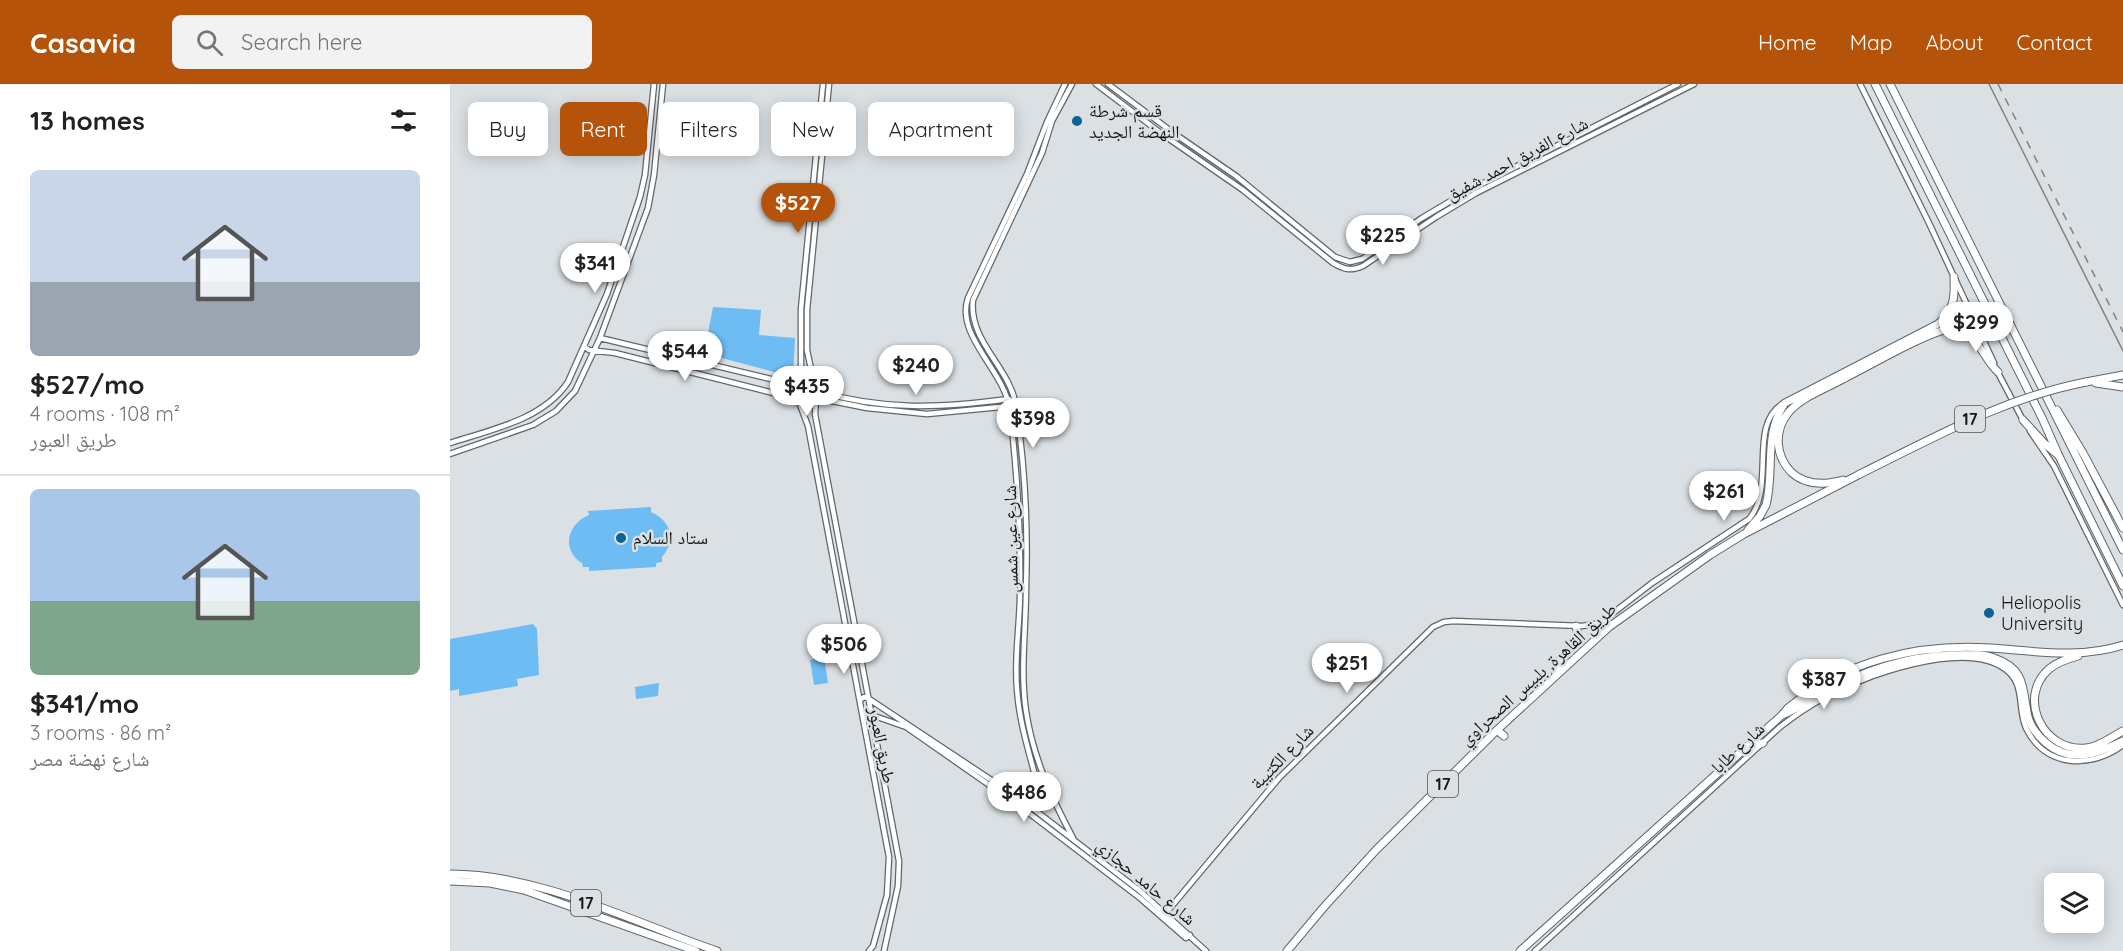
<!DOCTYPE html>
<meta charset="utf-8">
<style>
:root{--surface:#fff;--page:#f2f2f2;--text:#222;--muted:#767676;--line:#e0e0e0;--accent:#b45309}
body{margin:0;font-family:Quicksand,"Noto Naskh Arabic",sans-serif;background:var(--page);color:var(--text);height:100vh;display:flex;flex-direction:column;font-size:22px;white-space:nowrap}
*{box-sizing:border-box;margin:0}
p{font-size:20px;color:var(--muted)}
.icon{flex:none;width:33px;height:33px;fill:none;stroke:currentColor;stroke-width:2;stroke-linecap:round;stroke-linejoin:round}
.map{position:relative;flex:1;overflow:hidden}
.drawer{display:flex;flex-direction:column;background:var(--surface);width:450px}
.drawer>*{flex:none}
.top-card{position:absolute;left:18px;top:18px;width:570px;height:54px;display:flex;gap:12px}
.tools{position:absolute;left:1594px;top:789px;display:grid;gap:12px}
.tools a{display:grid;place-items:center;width:60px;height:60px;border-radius:9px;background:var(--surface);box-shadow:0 3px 15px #0003;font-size:30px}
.price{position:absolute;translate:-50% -51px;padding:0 14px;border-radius:21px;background:#fff;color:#222;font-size:20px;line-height:39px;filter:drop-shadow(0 2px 3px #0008)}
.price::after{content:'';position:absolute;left:50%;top:36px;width:18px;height:14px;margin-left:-9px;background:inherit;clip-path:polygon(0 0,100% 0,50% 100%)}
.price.current{background:var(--accent);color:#fff}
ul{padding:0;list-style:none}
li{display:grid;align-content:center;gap:12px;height:318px;padding:0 30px}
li+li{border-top:2px solid var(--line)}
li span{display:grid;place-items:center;height:186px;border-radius:9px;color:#555}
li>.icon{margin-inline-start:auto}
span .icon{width:108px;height:108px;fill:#fffc;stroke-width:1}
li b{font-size:26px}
h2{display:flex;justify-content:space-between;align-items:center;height:72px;padding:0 30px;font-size:26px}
.pill{padding:0 21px;border-radius:9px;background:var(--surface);box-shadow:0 3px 15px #0003;font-size:21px;line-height:54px}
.pill.current{background:var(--accent);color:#fff}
header{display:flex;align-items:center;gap:36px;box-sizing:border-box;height:84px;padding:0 30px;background:var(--accent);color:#fff}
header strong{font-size:28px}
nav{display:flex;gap:33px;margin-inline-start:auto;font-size:21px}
.search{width:420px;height:54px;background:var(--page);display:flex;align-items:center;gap:15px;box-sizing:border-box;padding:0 21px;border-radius:9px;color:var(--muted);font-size:22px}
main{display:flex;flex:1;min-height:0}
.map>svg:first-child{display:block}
</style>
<header>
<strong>Casavia</strong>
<div class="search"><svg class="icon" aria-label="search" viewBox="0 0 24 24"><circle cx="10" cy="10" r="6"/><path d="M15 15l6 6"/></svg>Search here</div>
<nav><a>Home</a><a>Map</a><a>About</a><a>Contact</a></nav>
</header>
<main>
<section class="drawer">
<h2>13 homes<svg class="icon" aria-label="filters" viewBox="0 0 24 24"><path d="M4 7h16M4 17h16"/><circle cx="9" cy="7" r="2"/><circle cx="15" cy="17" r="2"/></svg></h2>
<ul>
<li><span style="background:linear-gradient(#c9d6e8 60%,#9aa5b1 0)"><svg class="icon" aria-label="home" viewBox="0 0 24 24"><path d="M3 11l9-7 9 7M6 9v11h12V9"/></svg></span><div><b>$527/mo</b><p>4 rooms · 108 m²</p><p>طريق العبور</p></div></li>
<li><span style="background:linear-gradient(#a9c7e8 60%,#7fa58c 0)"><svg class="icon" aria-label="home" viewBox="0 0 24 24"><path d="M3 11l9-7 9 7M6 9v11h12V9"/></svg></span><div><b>$341/mo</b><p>3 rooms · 86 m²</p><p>شارع نهضة مصر</p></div></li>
</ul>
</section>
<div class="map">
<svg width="1673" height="867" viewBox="0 0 1673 867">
<rect width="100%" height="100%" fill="#dae0e4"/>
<path fill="#6dbcf3" d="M 263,223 L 311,226 L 309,251 L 345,254 L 343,293 L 242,266 L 242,248 L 258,249 Z
M 201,423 L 201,428 C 221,437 227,456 212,473 L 212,478 L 206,479 L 206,483 L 139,487 L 139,483 L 133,483 L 132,479 C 111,466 117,440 139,431 L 138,427 Z
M 83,540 L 87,545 L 89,591 L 67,595 L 68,602 L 9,612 L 9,605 L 0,607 L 0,555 Z
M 374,573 L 378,599 L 364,601 L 360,576 Z
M 209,599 L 208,612 L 186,615 L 185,603 Z"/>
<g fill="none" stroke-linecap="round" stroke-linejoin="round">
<g stroke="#616669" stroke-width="7">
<path id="minor" d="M 622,0 L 602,37 L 592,69 L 523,216 C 518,257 560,283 566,322 C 575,382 578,444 576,504 C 576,545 570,586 576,627 C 583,673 601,713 623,754
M 646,0 L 712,50 L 793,106 L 883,179 C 895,186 901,187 913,182 L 986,133 L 1026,109 L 1244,0
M 658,0 L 725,50 L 786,92 L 885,173 L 900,178 L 912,175 L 972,134 L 1016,108 L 1228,0
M 1410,0 L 1479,139 L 1544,279
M 150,254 L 350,302
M 135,263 L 139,266 L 165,269 L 347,315
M 1547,287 L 1574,338
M346 311a11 11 0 1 1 22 0a11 11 0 1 1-22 0Z
M 351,301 L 351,225 L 373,0
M 365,304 L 357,266 L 357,226 L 379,0
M 367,307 C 434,327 491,324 559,315
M 367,314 L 417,324 L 477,330 L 561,322
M 366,317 L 365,330 L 449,777 L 448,802 L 434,867
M 349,318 L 358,342 L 439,773 L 437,811 L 423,862 L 419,867
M 1580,347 L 1604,382 L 1673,521
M 0,359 C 40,346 93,336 118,298 L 157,210 L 190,113 L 195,91 L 204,0
M 0,370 L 83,341 L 106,327 L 125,307 L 150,254 L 198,124 L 204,91 L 213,0
M 410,616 L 414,613 L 419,615 L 573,717 L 690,807 L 756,867
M 413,628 L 456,643 L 571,723 L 690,814 L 736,854 L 740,851
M 573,717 L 585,708 L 587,699 C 579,668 569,637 567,605 C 564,573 570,540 570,509 C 571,448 567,387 560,326 C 555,287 505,252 518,214 L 577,90 L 597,38 L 615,0
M 716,829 L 829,694 L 983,543 L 994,538 L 1004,537 L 1132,542 L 1145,540 L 1154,536 L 1202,499 L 1299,435 C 1326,403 1298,342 1332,320
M 1085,867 L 1330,643 C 1343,633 1357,623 1372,615 C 1411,592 1514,555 1555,585 C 1576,600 1567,624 1576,644 C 1595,684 1641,685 1673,661"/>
</g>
<g stroke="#616669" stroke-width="9">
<path id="highway" d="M 1425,0 L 1593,336 L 1608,370 L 1673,502
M 1440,0 L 1673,466
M 1636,298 L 1673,291
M 1646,299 L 1673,303
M 1607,326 L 1633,369 L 1673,444
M 1573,336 L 1595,360 L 1607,370
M 1393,396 C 1375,401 1356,402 1341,388 C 1325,371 1324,347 1338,329 C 1351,313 1375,305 1393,295 C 1425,279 1464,255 1497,245 C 1526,242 1531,272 1548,288
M 1298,446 L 1310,432 L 1316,421 C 1325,387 1313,350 1335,319 L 1488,240 C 1504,227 1505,213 1504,193
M 1628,572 C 1617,575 1607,578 1599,585 C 1566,614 1594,669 1636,664 C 1649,663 1661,653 1673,647
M 1106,590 C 1103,572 1133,562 1126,542
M 1332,631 C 1346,626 1359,616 1372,609 C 1414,587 1456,572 1503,571 C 1516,571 1532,569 1544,574 C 1577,585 1572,606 1578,633 C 1581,644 1588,652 1596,659 C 1621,680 1647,670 1673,657
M 1047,646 L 1054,652
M 1298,663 L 1313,659
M 0,790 C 90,790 182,838 267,867
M 0,797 L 40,799 L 74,806 L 246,867
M 837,867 L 874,823 L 926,766 L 1047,646 L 1159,543 L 1260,471 L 1294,450 L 1410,390
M 1070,867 L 1332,631 L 1338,624 C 1395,577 1467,559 1540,564 C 1585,567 1629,575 1673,561"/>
</g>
<use href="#minor" stroke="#fff" stroke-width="4.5"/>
<use href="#highway" stroke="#fff" stroke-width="7"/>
<path stroke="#7f8386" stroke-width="1.5" d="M 1539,0 L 1673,267"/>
<path stroke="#7f8386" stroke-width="1.5" stroke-dasharray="8 8" stroke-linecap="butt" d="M 1548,0 L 1673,248"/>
<g stroke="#616669" stroke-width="9" stroke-linecap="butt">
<path id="highway-bridge" d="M 1410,390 C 1485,353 1554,314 1636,298"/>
</g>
<use href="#highway-bridge" stroke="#fff" stroke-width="7"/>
</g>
<g fill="#096394" stroke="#dae0e4" stroke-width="2">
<circle cx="627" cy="37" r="6"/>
<circle cx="171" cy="454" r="6"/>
<circle cx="1539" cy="529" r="6"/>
</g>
<g text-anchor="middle" stroke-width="5" stroke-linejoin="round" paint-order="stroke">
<g fill="#dae0e4" stroke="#4f5355" stroke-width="1.5">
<rect x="1505" y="322" width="30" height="26" rx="4.5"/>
<rect x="978" y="687" width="30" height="26" rx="4.5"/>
<rect x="121" y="806" width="30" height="26" rx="4.5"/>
</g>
<g font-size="16" font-weight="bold" fill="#141618">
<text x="1520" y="341">17</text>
<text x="993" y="706">17</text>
<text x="136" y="825">17</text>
</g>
<g font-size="18" fill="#141618" stroke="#dae0e4" text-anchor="start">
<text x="639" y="33">قسم شرطة<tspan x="639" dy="21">النهضة الجديد</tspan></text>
<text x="183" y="460">ستاد السلام</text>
<text x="1551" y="525">Heliopolis<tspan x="1551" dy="21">University</tspan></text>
</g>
<g font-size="18" fill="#141618" stroke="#dae0e4">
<text transform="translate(1067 75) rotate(-28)" y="6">شارع الفريق احمد شفيق</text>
<text transform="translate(561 455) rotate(-91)" y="6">شارع عين شمس</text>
<text transform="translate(1088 590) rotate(-42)" y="6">طريق القاهرة, بلبيس الصحراوي</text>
<text transform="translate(432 661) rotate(79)" y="6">طريق العبور</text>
<text transform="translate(1288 664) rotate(-43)" y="6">شارع طابا</text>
<text transform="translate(832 673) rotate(-46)" y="6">شارع الكتيبة</text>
<text transform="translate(696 798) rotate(40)" y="6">شارع حامد حجازي</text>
</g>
</g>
</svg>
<div class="tools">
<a><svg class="icon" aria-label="layers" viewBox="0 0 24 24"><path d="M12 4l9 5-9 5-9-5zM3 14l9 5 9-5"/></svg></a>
</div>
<b class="price current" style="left:348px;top:150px">$527</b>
<b class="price" style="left:933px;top:182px">$225</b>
<b class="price" style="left:145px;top:210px">$341</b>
<b class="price" style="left:1526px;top:269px">$299</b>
<b class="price" style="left:235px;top:298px">$544</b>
<b class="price" style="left:466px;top:312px">$240</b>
<b class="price" style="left:357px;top:333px">$435</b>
<b class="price" style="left:583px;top:365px">$398</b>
<b class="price" style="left:1274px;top:438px">$261</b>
<b class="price" style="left:394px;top:591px">$506</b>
<b class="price" style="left:897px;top:610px">$251</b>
<b class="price" style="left:1374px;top:626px">$387</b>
<b class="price" style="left:574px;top:739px">$486</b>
<div class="top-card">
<a class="pill">Buy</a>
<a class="pill current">Rent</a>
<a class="pill">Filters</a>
<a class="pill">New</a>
<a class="pill">Apartment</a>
</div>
</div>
</main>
